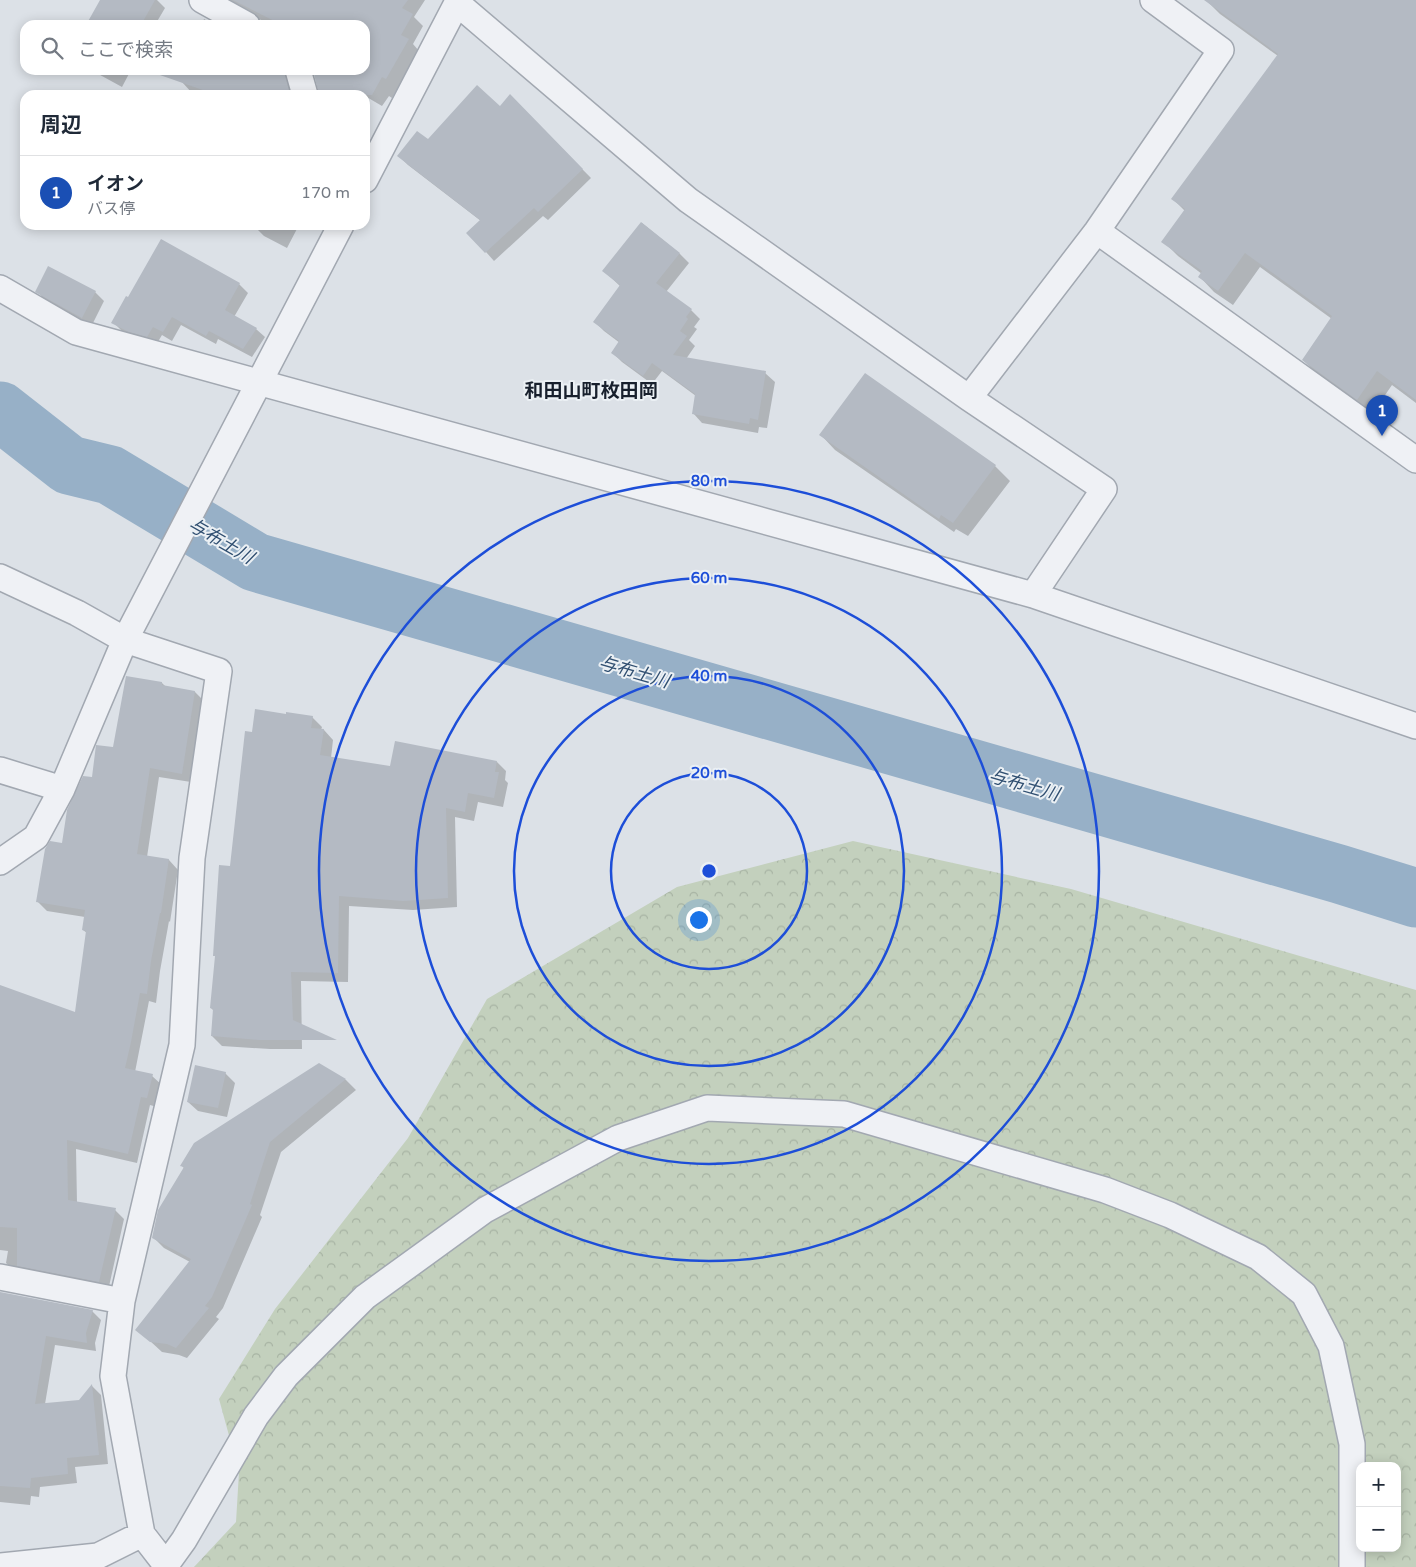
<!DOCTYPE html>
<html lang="ja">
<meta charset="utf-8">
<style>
body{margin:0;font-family:"Varela Round","Noto Sans JP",sans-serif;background:#f6f6f7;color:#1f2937}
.controls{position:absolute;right:15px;bottom:15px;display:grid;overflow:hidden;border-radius:10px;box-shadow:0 2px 12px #0003}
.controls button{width:45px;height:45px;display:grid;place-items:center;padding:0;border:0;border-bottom:1px solid #e0e1e3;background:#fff;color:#1f2937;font:25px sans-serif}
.you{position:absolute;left:698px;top:919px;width:18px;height:18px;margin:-12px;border:4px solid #fff;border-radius:50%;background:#1a73e8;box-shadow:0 0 0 8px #1a73e833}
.badge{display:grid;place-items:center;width:32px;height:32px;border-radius:50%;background:#db2777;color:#fff;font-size:16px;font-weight:700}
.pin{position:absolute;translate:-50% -41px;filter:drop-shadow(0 1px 2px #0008)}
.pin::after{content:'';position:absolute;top:26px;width:18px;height:15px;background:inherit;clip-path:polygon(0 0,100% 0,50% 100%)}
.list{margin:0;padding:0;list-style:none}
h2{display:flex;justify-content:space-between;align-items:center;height:65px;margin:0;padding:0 20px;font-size:21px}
h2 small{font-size:16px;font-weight:400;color:#747a83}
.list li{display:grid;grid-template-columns:32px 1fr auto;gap:15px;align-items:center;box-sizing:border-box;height:75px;padding:0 20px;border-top:1px solid #e0e1e3}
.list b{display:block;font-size:19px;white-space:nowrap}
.list p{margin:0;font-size:16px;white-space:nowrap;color:#747a83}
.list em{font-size:16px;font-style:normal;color:#747a83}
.icon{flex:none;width:28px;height:28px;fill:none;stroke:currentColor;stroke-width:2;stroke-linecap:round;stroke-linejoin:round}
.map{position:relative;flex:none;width:1416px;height:1567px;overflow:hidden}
.search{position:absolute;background:#fff;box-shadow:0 2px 12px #0003;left:20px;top:20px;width:350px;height:55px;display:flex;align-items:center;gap:12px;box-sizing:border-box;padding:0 18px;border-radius:15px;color:#747a83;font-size:19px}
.panel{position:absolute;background:#fff;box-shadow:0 2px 12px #0003;left:20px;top:90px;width:350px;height:140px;border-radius:15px}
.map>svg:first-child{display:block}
.forest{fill:url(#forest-crowns);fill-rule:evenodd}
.shadow{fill:#0003}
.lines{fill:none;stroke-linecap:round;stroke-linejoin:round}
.river{stroke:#97b0c7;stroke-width:59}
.building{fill:#b4bac3}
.street-casing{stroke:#a2a8b1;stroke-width:28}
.street{stroke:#eff1f5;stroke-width:25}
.ring{fill:none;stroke:#1d4ed8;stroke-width:2.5}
.labels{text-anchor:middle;stroke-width:4;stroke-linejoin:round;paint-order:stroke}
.water-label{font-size:18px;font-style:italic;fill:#304f71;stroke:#ebf0f4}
.quarter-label{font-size:19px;font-weight:bold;fill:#18202d;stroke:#ebf0f4}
.centre{fill:#1d4ed8;stroke:#ebf0f4;stroke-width:2.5}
.ring-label{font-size:15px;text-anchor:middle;font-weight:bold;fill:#1d4ed8;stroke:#ebf0f4;stroke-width:4;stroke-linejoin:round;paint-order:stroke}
</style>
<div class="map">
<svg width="1416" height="1567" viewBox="0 0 1416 1567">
<defs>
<pattern id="forest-crowns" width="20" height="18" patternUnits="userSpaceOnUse" patternTransform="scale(1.25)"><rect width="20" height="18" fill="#c3d0bd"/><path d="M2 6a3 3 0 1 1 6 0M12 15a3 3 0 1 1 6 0" fill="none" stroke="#a7b3a3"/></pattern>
</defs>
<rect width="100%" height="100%" fill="#dce1e7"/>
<path class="forest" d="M853,841L1071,889L1416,990V1567H194L236,1522L239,1472L219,1399L275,1309L408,1138L487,999L677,887ZM1360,1466H1397V1548H1360Z"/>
<path class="shadow" d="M101,0H157L165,8L155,25H88Z
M225,0H425L414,17L423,26L413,44L419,51L392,98L389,96L382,106L365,96V95H362L318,70H365V25H263L261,20Z
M1206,0H1416V403L1392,385L1372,414L1318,375L1303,360L1332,319L1260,267L1233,305L1214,292L1200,277L1202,274L1178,256L1163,241L1185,211L1173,199L1278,56L1220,14Z
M204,19L215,25H202Z
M91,70H131L122,87Z
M186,70H300L297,95H199L192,93L182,82Z
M510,96L591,178L548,220L543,216L494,261L486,252L481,221L408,165L399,156L429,140L500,108Z
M642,223L680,254L689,263L666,292L691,310L700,319L694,327L697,329L689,340L695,346L686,359L765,373L775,382L767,428L759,427L758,433L702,423L693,413L696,396L662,371L652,384L622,362L612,352L620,343L604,331L595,322L621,287L604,271Z
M253,225H299L287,248L264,236Z
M239,284L248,293L234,317L256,329L265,337L252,357L218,339L216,344L181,325L172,341L162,335L156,345L139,340L122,331L113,322Z
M37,291L95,292L104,301L91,327L46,301Z
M865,375L995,466L1010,481L968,536L956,529L954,532L835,450L821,435Z
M162,683L166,687L195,692L204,701L191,782L159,777L147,857L169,860L178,870L170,922L169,921L160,971L156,1003L149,1001L135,1072L152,1076L162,1085L157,1107L150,1105L137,1163L76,1149L77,1203L115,1210L124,1219L108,1291L15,1272L6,1263L8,1251L0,1250V986L76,1014L87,933L83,930L85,917L47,911L37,901L93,778Z
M312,717L322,727L321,730H324L333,740L331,758L391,768L497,762L506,771L505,780L508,783L503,807L478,802L474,821L455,817L457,907L413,910L349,906L348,982L301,981L302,1049H270L222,1046L212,1036L214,1011L211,1008L216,957L214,955L231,867L253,733Z
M319,1065L346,1080L356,1090L281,1152L260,1215L262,1217L223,1308L216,1317L219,1319L187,1358L179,1355L162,1352L137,1329L190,1262L164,1248L153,1237L184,1168L181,1165Z
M225,1073L235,1083L227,1117L198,1111L188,1102Z
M0,1296L92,1311L101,1320L95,1343L96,1351L55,1345L45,1404L80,1401L92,1386L101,1395L108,1464L75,1467L77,1483L40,1487L39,1497L31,1496L30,1505L0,1502Z"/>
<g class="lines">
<path class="river" d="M0,411L69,465L110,475L255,562L1339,874L1416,898"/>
</g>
<path class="building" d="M100,0H155L141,25H86Z
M233,0H408L402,8L413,14L401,35L409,39L386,79L382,77L372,95H319L313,70H368L365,68V25H282Z
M1204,0H1416V400L1377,371L1357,400L1302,360L1332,316L1245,253L1218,291L1198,277L1202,271L1161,242L1185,209L1171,199L1278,54Z
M158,70H284L290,95H217L157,74Z
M477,85L500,106L510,94L583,169L538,212L534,208L485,253L466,233L480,220L397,156L417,131L428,139Z
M641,222L680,253L656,283L692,309L686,317L688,319L680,331L687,336L673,355L766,371L758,420L750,418L749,424L692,414L695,394L652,363L643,376L611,353L619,341L593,322L620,285L602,271Z
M161,239L240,283L225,310L257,328L243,349L209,331L206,336L172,317L163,332L153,327L147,337L129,332L111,323L126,296L128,297Z
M48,266L96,291L82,318L35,292Z
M865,373L996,465L953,523L941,515L939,519L819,435Z
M126,676L162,682V685L195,691L182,774L150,768L137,854L169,859L161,913H160L151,961L147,994L140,993L131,1042L125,1068L153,1074L147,1098L141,1097L128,1154L67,1140L68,1200L116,1208L99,1282L17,1266V1228L0,1227V985L75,1012L86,931L82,930L85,910L36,902L45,849L50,841L62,843L67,810L83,776L92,777L96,745L113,747Z
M255,709L286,714V712L313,716L311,728L324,729L320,755L390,766L395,741L497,761L495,772H499L494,798L468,793L465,812L446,808L448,898L403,901L339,896L338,973L291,972L293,1020L337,1040H260L211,1036L213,1009L210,1008L215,956H213L219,865L230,866L245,731L252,732Z
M319,1063L346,1079L270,1142L250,1204L252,1205L212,1297L205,1306L209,1308L176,1348L167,1344L150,1342L135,1330L191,1259L152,1238L158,1210L184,1167L180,1166L194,1143Z
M195,1065L226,1072L218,1108L187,1102Z
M0,1292L93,1310L86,1333L87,1343L46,1336L35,1404L79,1400L92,1384L99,1455L67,1458L68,1474L31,1478L30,1488L0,1486Z"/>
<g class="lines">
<defs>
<path id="street" d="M202,0L247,25
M457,3L688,200L969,398L1104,489L1033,595
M298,70L305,95
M365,180L457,3L458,0
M1097,231L1416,460
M0,288L76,332L1033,595L1416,726
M969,398L1097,231L1221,50L1153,0
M0,577L77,613L125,640L219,671L192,858L182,1045L122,1301L113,1376L142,1534L166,1565L184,1540L256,1416L286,1376L365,1297L485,1210L618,1138L707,1108L844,1114L1105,1190L1170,1215L1258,1257L1304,1294L1331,1346L1352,1444V1567
M0,770L62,789
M0,862L36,837L62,789L125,640L341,225
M0,1277L122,1301
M0,1566L98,1556L142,1534"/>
</defs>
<use href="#street" class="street-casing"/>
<use href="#street" class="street"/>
</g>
<g class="ring">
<circle cx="709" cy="871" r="98"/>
<circle cx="709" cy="871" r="195"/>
<circle cx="709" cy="871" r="293"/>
<circle cx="709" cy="871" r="390"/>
</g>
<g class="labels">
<g class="water-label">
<text transform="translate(221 541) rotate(30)" y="6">与布土川</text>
<text transform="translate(634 672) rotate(16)" y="6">与布土川</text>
<text transform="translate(1024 785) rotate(16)" y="6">与布土川</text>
</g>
<g class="quarter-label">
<text x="591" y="397">和田山町枚田岡</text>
</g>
</g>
<circle cx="709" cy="871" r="8" class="centre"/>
<g class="ring-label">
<text x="709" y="486">80 m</text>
<text x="709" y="583">60 m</text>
<text x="709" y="681">40 m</text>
<text x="709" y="778">20 m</text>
</g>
</svg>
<div class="controls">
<button>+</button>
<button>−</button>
</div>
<div class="you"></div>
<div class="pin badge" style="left:1382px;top:436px;background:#1a4fb4">1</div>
<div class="search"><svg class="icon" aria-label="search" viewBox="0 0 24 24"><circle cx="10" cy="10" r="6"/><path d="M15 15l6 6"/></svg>ここで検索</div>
<section class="panel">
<h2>周辺<small></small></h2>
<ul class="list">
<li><span class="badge" style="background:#1a4fb4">1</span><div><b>イオン</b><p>バス停</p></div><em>170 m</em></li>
</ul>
</section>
</div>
